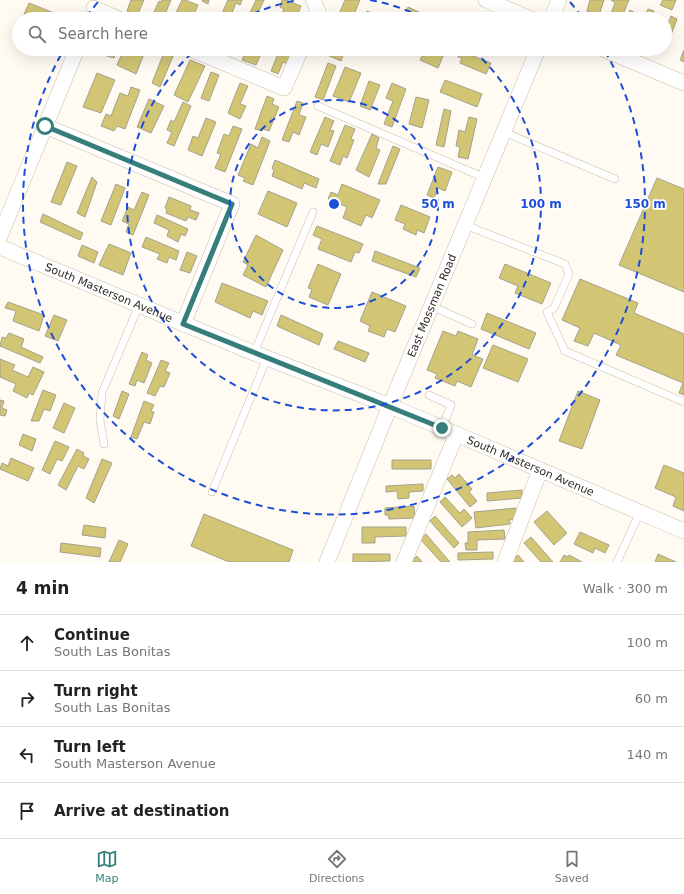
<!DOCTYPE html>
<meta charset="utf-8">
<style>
body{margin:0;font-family:"DejaVu Sans",sans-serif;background:#f2f2f2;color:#222}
.stop{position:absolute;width:12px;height:12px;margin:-9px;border:3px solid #367e7b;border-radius:50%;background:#fff}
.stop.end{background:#367e7b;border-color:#fff;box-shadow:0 1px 4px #0008}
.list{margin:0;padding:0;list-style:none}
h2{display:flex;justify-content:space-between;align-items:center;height:52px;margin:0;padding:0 16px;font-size:17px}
h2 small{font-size:13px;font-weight:400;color:#767676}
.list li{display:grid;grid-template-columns:26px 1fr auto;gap:12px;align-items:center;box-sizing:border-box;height:56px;padding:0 16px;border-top:1px solid #e0e0e0}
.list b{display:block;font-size:15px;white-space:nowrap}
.list p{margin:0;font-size:13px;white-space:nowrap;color:#767676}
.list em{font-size:13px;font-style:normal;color:#767676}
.icon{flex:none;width:22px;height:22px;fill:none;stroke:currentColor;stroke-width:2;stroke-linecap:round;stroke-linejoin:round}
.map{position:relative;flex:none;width:684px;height:562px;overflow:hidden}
.search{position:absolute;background:#fff;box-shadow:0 4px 16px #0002;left:12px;right:12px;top:12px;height:44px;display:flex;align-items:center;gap:10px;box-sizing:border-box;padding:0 14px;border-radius:22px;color:#767676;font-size:15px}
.sheet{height:276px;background:#fff}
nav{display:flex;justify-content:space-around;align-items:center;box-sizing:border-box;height:56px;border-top:1px solid #e0e0e0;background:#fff;font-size:11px;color:#767676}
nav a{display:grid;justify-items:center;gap:2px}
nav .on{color:#367e7b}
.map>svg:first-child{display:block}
.building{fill:#d2c674;stroke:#a4a28d}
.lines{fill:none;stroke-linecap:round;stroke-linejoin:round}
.service-casing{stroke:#c9bdab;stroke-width:8}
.minor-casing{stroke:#c9bdab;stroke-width:16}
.service{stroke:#fff;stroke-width:7}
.minor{stroke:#fff;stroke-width:15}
.route{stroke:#367e7b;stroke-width:5}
.ring{fill:none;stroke:#1d4ed8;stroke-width:2;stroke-dasharray:7 5}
.labels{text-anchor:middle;stroke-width:3.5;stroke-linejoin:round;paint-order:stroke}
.street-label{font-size:11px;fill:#2e2922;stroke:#fff}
.centre{fill:#1d4ed8;stroke:#fff;stroke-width:2}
.ring-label{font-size:12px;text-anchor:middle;font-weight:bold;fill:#1d4ed8;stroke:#fff;stroke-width:3.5;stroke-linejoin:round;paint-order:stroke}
</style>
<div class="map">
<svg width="684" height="562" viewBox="0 0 684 562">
<rect width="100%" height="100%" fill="#fffaf2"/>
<path class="building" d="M131,0H144L137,16L127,11Z
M162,0H171L163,19H151L159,1L161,2Z
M182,0H185L198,5L192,19H178L174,17Z
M203,0H209L208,4L202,1Z
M228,0H242L240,5L236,3L231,15L223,11Z
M256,0H264L255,19H247Z
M282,0H286L301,6L296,19H280L284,9L280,7Z
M345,0H360L352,19L339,14Z
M590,0H604L599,15L587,11Z
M611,0H629L621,19H609L615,3Z
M663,0H676L672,10L660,5Z
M29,3L54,13L51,19H22Z
M408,7L421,13L419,19H403Z
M648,9L654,11L651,19H637L639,13L645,15Z
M630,10L635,13L633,19H627Z
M367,11L385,19H363Z
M210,15L220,19H209Z
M671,16L677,19L666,48H665V32Z
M102,49H117L114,58L100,54Z
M124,49L136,51L137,49H146L136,74L117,65Z
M222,49H230L228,54L221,52Z
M247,49H263L256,65L242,60Z
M280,49H290L287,55L291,56L288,64L283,62L278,74L271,71Z
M318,49H345L341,61L318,51Z
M363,49H372L371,52Z
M428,49H446L438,68L420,60L425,50L427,51Z
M165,50L174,54L160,87L152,83Z
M684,50V62L680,60Z
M460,51L491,63L486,74L460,63L462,58L458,57Z
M190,60L205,66L188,102L174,95Z
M328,63L336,66L323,100L315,97Z
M345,67L361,73L349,102L333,96Z
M211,72L219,75L209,101L201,98Z
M97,73L115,80L101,113L83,107Z
M445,80L482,94L477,107L440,92Z
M369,81L380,85L370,110L360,106Z
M240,83L248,86L240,104L246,106L240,119L228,113Z
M392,83L406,89L392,127L384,124L393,101L386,98Z
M131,87L140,90L125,129L117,126L114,131L101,126L106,114L111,116L120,93L128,96Z
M267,96L274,99L272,104L279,107L269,131L263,129L262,131L255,129Z
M416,97L429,100L422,128L409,124Z
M149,99L164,106L151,133L137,127Z
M297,101L303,103L299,115L306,117L299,135L293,132L289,142L282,140Z
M183,102L191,106L174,146L167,143L172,132L167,130L171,120L174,122Z
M444,109L451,111L444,147L436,145Z
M325,117L334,121L330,130L334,131L328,147L321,144L317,155L310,152Z
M469,117L477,119L468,159L458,157L460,147L456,146L459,130L465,132Z
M206,118L216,122L202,156L188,150L193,136L198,138Z
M345,125L355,129L351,139L354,140L347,158L343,156L340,165L330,161Z
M233,126L242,129L225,172L215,168L221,154L217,153L224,134L229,136Z
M372,134L379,138L376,148L380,150L369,177L356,170Z
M262,137L270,141L253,185L243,181L245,178L238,175L251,144L258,148Z
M393,146L400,149L386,184H378Z
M275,160L319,179L316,188L304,183L302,189L272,176L274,171L272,168Z
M67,162L77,166L61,205L51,202Z
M438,167L452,172L445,191L438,188L434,198L427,195Z
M92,177L97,182L85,217L77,213Z
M657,178L684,189V292L619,265Z
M116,184L125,188L111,225L101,221Z
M342,184L380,200L372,218L366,215L361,226L343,218L347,207L328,199L331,192L338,195Z
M268,191L297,203L287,227L258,214Z
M142,192L149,195L133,235L126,232L129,224L122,221L128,207L134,210Z
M169,197L191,206L190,210L199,213L196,220L188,217L186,221L166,213L167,210L165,208Z
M401,205L430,217L424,233L417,230L416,235L403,229L405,224L395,220Z
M43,214L83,233L80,240L40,222Z
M157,215L188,229L185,236L181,234L178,242L167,236L169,230L154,223Z
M317,226L363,244L359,253L355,252L351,262L318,249L322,239L313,235Z
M256,235L283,250L266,287L243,275L248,265L243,262Z
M146,237L179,251L176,260L169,257L167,263L157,259L160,254L142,247Z
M109,244L131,253L123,275L99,265Z
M82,245L98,252L94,263L78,256Z
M375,251L420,268L416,277L372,261Z
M187,252L197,256L190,273L180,270Z
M318,264L341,274L328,305L309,297L312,289L308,288Z
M505,264L551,283L542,304L515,293L518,286L499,278Z
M580,279L638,303L634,313L684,334V395L679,393L683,383L616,355L621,345L594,333L588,346L574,341L580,328L562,320Z
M222,283L268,301L262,315L253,311L250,318L215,302Z
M372,292L406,306L395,332L387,329L384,337L368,331L370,326L360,321Z
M8,302L44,315L39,331L13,321L16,311L5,308Z
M487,313L536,333L529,349L481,329Z
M54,315L67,320L58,341L45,336Z
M281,315L323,334L319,345L277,326Z
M443,331L456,336L458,331L478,339L472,355L483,359L471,387L457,381L455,386L435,378L437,374L427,370Z
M9,333L24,339L21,347L43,357L40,363L0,346L2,337L6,338Z
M338,341L369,353L365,362L334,349Z
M493,345L528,359L518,382L483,368Z
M142,352L148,355L146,360L152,363L144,383L137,380L135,386L129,384Z
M0,359L15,365L12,370L28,377L33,367L44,372L33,395L29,393L27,398L13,391L16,384L0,377Z
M161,360L169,363L165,371L170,373L164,387L160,386L155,396L147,393Z
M43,390L56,395L50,411L44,409L39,421H31Z
M122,391L129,394L119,419L113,416Z
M578,391L600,400L582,449L559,441Z
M0,400L4,401L2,408L7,410L5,416L0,415Z
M144,401L154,405L151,411L154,412L150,424L144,422L137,439L131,437Z
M64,403L75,408L64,433L53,428Z
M23,434L36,439L32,451L19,445Z
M55,441L69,447L62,461L57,459L50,474L42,470Z
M77,449L84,453L83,456L89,459L84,469L78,466L66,490L58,485Z
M11,458L34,468L28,481L0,469L2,463L8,466Z
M102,459L112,463L94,503L86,498Z
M392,460H431V469H392Z
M664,465L684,473V511L673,506L676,497L655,488Z
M459,474L472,489L469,492L477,501L470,507L447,479L452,475L455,478Z
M423,484V491L409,492V498L398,499L397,491L386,492V486Z
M522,490V498L487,501V493Z
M445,497L460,513L464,509L472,518L462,527L440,502Z
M414,506L415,518L389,519L388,515H385V508Z
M516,508L517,519L509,520L510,524L476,528L474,512Z
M547,511L567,533L554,545L534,522Z
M204,514L293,550L289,562H229L191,546Z
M435,516L459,543L454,548L430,521Z
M84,525L106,528L105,538L82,535Z
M362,527H406V536L375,537V543H362Z
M504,530L505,539L477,540V550H466L465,543H468V532Z
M580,532L609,545L605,553L595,548L593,553L574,544Z
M426,534L450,562H441L420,539Z
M531,537L553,562H541L524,543Z
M119,540L128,544L120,562H109Z
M61,543L101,548L100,557L60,552Z
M493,552V559L458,560V553Z
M353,554H390V561L353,562Z
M658,554L676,562H655Z
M518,555L524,562H513L512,561Z
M564,555L568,557L569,555L582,562H560Z
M417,556L422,562H413L412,561Z"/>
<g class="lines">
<defs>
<path id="service" d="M318,106L485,178
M504,132L615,179
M465,225L565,264L569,274L554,308L547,312L565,351L684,402
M431,306L472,324
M254,353L313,212
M429,395L451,405L442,428
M104,444L100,420L102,393L139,305
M212,492L267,358
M617,562L640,512"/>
<g id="minor">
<path d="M313,0L318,11L314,19"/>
<path d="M486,0L531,19"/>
<path d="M94,8L119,19"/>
<path d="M551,19L559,0"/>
<path d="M191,49L284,88L301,49"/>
<path d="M603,49L684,83"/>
<path d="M45,126L232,204L183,324"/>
<path d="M0,236L77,49"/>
<path id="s1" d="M0,247L254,353L390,406L684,531"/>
<path id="s2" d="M327,562L390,406L538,49"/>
<path d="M404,562L456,435"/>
<path d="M505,562L540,470"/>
</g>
</defs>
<use href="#service" class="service-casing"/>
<use href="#minor" class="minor-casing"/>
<use href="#service" class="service"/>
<use href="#minor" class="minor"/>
</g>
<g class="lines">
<path class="route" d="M45,126L232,204L183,324L442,428"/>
</g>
<g class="ring">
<circle cx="334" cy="204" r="104"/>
<path d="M242 19A207 207 0 0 1 298 0M370 0A207 207 0 0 1 426 19M473 50A207 207 0 1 1 195 50"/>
<path d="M86 17A311 311 0 0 1 98 2M570 2A311 311 0 0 1 582 17M605 51A311 311 0 1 1 63 51"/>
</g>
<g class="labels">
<g class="street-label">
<text dy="4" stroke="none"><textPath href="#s1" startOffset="118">South Masterson Avenue</textPath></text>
<text dy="4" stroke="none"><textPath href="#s2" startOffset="277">East Mossman Road</textPath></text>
<text dy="4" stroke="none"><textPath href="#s1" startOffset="574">South Masterson Avenue</textPath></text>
</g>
</g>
<circle cx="334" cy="204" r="6" class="centre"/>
<g class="ring-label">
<text x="438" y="208">50 m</text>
<text x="541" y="208">100 m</text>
<text x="645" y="208">150 m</text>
</g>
</svg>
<div class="stop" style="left:45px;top:126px"></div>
<div class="stop end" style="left:442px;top:428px"></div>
<div class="search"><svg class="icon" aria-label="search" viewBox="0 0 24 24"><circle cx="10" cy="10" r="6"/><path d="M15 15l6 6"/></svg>Search here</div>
</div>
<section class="sheet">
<h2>4 min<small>Walk · 300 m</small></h2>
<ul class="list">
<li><svg class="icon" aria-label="ahead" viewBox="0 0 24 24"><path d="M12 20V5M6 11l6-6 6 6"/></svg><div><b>Continue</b><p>South Las Bonitas</p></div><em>100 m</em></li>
<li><svg class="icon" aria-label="right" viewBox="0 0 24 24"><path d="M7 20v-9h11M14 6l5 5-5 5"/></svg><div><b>Turn right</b><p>South Las Bonitas</p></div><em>60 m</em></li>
<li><svg class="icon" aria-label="left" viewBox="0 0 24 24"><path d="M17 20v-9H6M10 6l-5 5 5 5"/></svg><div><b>Turn left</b><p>South Masterson Avenue</p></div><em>140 m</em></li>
<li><svg class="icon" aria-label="arrive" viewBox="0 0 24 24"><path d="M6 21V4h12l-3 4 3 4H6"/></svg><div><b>Arrive at destination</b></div></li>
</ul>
</section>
<nav>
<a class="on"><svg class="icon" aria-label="map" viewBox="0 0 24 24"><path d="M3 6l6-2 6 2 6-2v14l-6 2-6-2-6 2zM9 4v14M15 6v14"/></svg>Map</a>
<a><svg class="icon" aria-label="directions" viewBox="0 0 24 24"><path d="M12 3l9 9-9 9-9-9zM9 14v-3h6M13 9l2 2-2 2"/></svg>Directions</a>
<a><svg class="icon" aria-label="saved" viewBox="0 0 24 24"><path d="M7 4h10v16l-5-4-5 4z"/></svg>Saved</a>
</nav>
